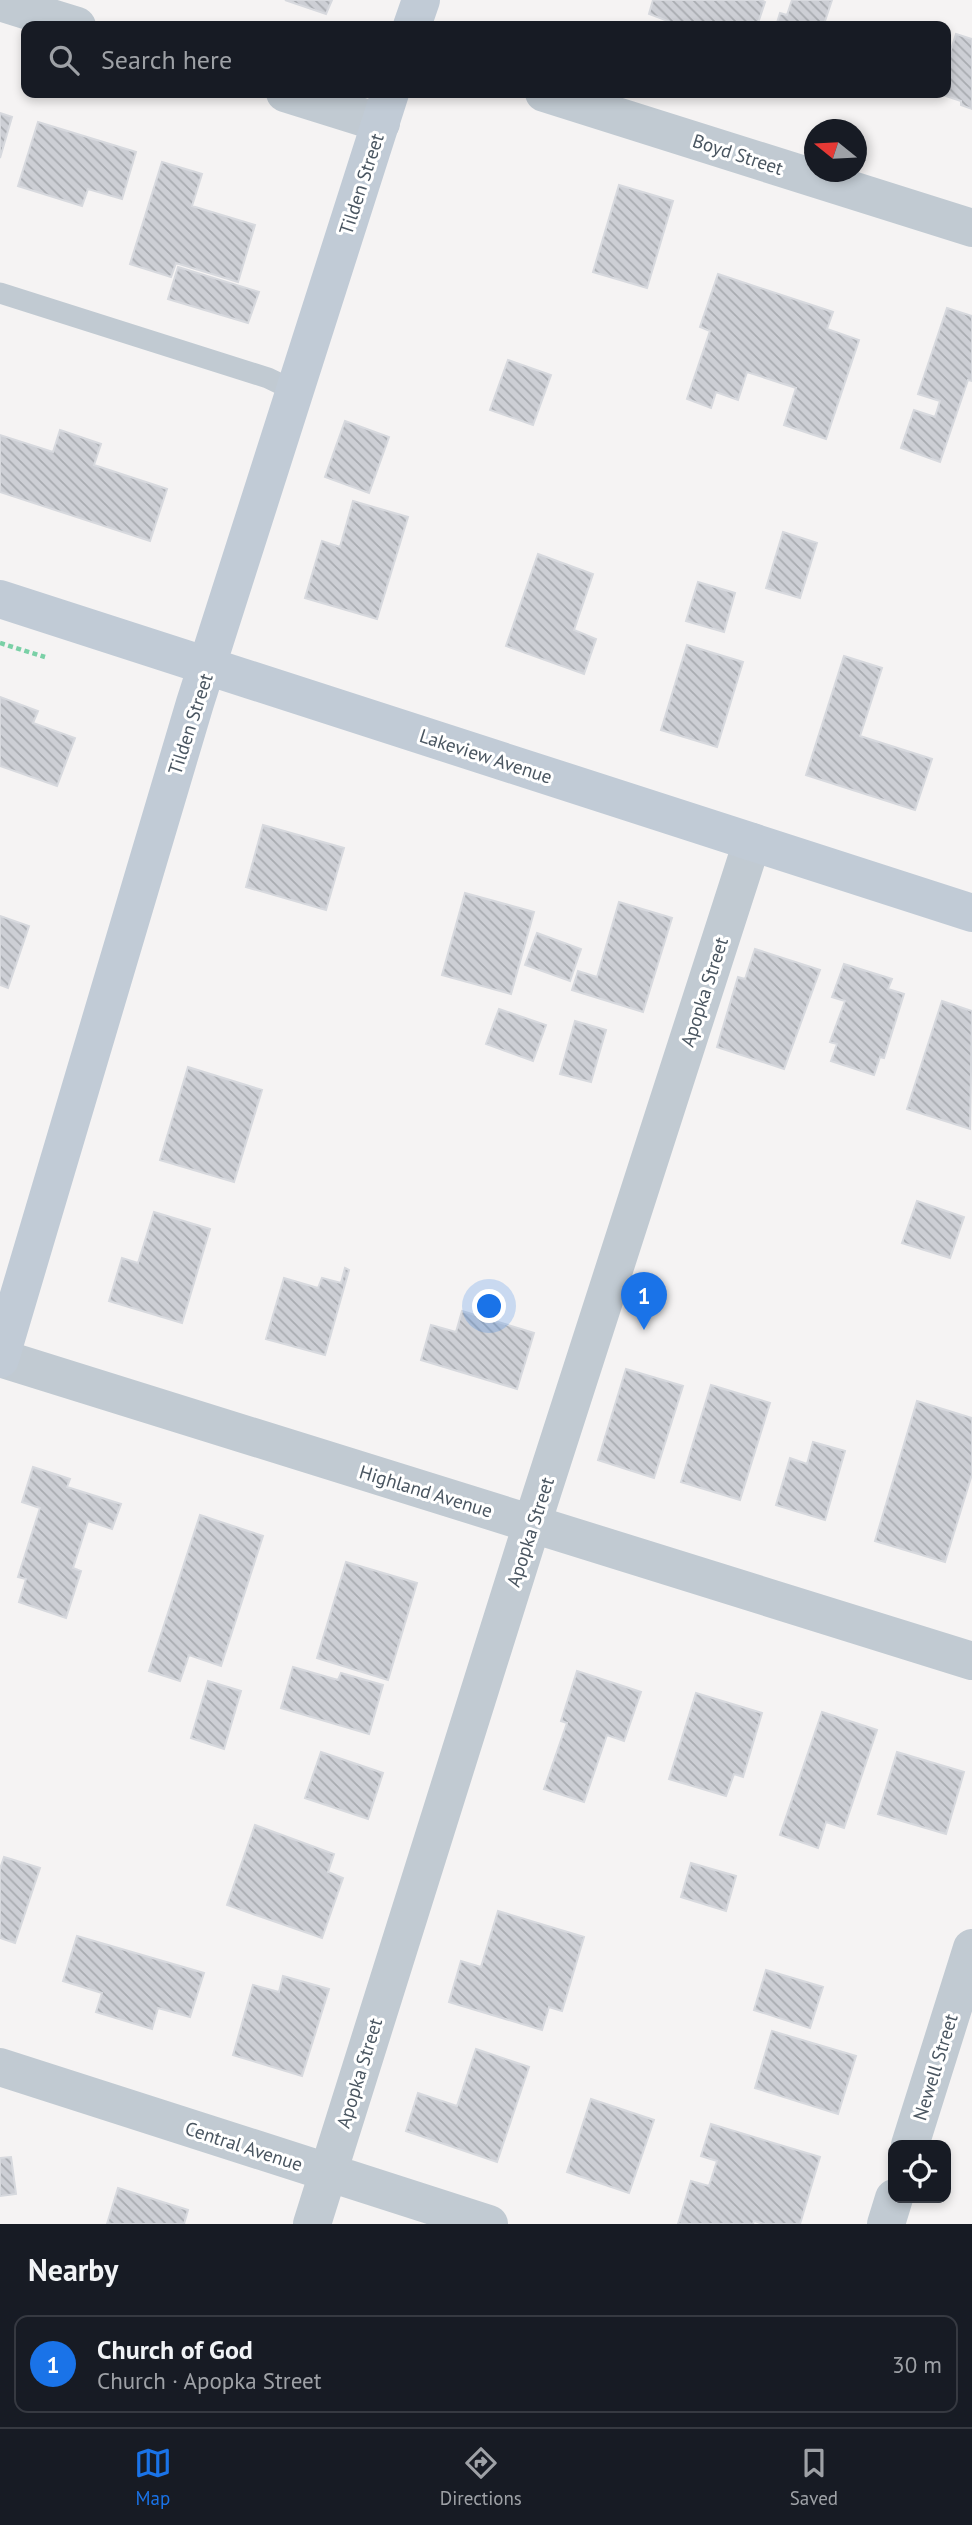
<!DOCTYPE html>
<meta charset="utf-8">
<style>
body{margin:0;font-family:"PT Sans",sans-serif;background:#20242c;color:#f1f3f6}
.controls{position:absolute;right:21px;bottom:21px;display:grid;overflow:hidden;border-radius:14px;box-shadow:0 4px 10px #0003}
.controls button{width:63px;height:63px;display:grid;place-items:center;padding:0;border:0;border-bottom:2px solid #363941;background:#171b24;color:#f1f3f6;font:35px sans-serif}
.compass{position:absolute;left:804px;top:119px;width:63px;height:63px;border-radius:50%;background:#171b24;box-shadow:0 4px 10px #0003;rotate:288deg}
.you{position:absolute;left:490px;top:1307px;width:24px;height:24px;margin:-18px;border:5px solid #fff;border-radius:50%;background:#1a73e8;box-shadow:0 0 0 10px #1a73e833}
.badge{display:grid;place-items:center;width:46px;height:46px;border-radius:50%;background:#1a73e8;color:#fff;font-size:23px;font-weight:700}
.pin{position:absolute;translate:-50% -58px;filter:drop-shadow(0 2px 4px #0008)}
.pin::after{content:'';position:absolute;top:37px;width:24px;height:21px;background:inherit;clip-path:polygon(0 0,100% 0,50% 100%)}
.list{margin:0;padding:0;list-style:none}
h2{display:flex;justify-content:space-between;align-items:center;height:91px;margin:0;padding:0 28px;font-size:30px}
h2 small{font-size:23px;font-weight:400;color:#9ea1a6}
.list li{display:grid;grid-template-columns:46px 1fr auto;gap:21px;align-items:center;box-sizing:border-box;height:98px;margin:0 14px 14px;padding:0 14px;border:2px solid #363941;border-radius:14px}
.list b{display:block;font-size:26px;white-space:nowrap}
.list p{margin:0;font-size:23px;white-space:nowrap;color:#9ea1a6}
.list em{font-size:23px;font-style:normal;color:#9ea1a6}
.icon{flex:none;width:38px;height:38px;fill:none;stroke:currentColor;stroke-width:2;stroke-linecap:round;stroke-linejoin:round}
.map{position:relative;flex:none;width:972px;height:2224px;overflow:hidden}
.search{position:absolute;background:#171b24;box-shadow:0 4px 10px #0003;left:21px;right:21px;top:21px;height:77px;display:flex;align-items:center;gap:18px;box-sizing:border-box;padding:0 24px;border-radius:14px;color:#9ea1a6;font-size:26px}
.sheet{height:203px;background:#171b24}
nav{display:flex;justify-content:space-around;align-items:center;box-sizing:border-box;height:98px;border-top:2px solid #363941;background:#171b24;font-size:19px;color:#9ea1a6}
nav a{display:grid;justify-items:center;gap:4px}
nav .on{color:#1a73e8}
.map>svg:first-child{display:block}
.building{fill:url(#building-back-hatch);stroke:#d7d9de;stroke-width:2}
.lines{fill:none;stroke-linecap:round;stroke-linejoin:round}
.path{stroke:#7ad0a6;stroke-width:4.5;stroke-dasharray:5 3.5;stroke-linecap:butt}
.lane{stroke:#c1cad2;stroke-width:21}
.street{stroke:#c1cad2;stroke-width:38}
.secondary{stroke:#c1cbd6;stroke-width:38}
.labels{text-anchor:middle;stroke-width:6;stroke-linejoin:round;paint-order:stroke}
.street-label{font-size:19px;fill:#4a5661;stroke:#fff}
</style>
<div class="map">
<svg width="972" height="2224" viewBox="0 0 972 2224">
<defs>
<pattern id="building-back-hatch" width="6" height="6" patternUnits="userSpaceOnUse" patternTransform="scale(1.75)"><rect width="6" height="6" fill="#cdcfd5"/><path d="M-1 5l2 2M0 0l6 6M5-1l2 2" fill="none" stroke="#a8abb0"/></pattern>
</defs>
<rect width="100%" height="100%" fill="#f5f3f3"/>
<path class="building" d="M285,0H332L326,14Z
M653,0H761L765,2L757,26H670L666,25L668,21L649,14Z
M792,0H832L824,24L831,26H776L780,13L787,15Z
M956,34L972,39V109L961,105V101L937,93H946V65Z
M0,113L12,117L0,158Z
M38,122L136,152L122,199L88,189L82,206L18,186Z
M162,162L202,174L192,206L255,225L238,282L176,263L171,277L130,264Z
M619,185L673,201L647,288L593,272Z
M178,267L259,292L248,323L168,299Z
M718,274L833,312L827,329L859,340L826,439L784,425L796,388L747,372L738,400L716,392L711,408L687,399L710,331L700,327Z
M947,308L972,316V381L968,380L940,462L901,448L914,410L935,417L940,401L918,394Z
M508,360L551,375L533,425L490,410Z
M345,421L389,437L369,493L325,477Z
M60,430L101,444L94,465L167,489L150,541L0,492V435L53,452Z
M353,501L408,517L377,619L305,598L322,541L340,547Z
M783,532L817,543L800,598L766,588Z
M538,554L593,574L574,630L596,639L584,674L506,646Z
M698,582L735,593L724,632L686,621Z
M687,645L743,662L717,747L661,730Z
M844,656L882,668L860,736L932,759L915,810L806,775Z
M0,697L38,711L33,723L75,738L57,786L0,766Z
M263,825L344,848L326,910L246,887Z
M465,893L534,912L511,994L442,975Z
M619,902L672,918L643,1012L572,990L578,971L597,977Z
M0,916L29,926L8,988L0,985Z
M537,933L581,949L570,981L525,965Z
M755,949L820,970L784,1069L717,1047L738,977L745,979Z
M844,964L892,979L888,989L904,994L884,1058L880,1057L874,1075L831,1061L837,1044L830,1042L845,1001L832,997Z
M942,1001L972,1011L970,1129L907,1109Z
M499,1009L546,1025L533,1061L486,1044Z
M575,1021L606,1030L591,1082L560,1074Z
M188,1067L262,1090L234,1182L160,1160Z
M917,1201L964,1217L950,1258L902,1243Z
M154,1212L210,1229L182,1323L109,1301L122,1258L138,1263Z
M345,1268L349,1270L325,1355L266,1339L284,1278L318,1288L322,1278L341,1283Z
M462,1311L534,1333L517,1389L421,1360L431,1325L456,1332Z
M626,1369L683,1386L654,1478L598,1460Z
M711,1385L770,1403L740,1500L681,1482Z
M917,1401L972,1418V1474L945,1562L875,1541Z
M813,1442L845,1451L825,1520L776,1505L790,1458L807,1464Z
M33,1467L70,1479L67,1487L121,1504L112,1529L88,1521L73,1568L81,1571L66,1618L19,1602L26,1579L18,1577L40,1508L22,1502Z
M200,1515L263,1536L221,1666L189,1655L180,1681L149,1671Z
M346,1562L417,1583L388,1680L317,1658Z
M293,1667L338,1680L341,1673L383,1685L369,1734L281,1708Z
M577,1671L641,1692L624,1741L607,1735L584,1802L544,1789L567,1723L561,1721Z
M208,1681L241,1691L224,1749L191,1738Z
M696,1693L762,1713L743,1777L734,1774L726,1796L669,1779Z
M822,1712L877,1730L844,1828L826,1822L818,1848L780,1835Z
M321,1752L383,1773L368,1819L305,1798Z
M897,1752L964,1772L946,1834L878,1814Z
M255,1825L334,1854L328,1872L343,1878L322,1938L227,1905Z
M4,1857L40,1868L15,1943L0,1938V1869Z
M691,1863L736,1876L726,1911L681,1897Z
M498,1911L584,1937L562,2011L549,2007L542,2030L449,2002L461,1961L481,1967Z
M77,1936L204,1973L190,2017L158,2008L152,2029L96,2012L102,1993L63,1981Z
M766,1970L823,1987L810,2028L754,2010Z
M283,1976L329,1989L302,2076L233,2055L253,1985L279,1992Z
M772,2031L856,2056L838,2114L755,2088Z
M476,2049L529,2067L497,2162L406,2131L418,2093L457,2106Z
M591,2099L654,2120L629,2193L567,2172Z
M711,2124L820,2157L800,2224H764L754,2221L753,2224H678L691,2181L709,2186L717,2161L701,2156Z
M11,2157L16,2194L0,2196V2158Z
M118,2188L188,2210L184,2224H107Z"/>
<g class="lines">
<path class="path" d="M0,643L45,657"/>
<path class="lane" d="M0,293L268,378L295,391"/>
<path class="street" d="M0,2L77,26
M285,93L381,123
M544,93L972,228
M0,1358L972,1661
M0,2067L489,2224
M910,2145L972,1948
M312,2224L532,1524L752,842
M886,2224L894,2198"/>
<path class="secondary" d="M412,26L421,0
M0,599L972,913
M0,1359L195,703L390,93"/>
</g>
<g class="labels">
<g class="street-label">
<text transform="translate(738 154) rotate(18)" y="7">Boyd Street</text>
<text transform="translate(361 184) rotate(-72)" y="7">Tilden Street</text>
<text transform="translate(190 724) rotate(-72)" y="7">Tilden Street</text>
<text transform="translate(486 756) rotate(18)" y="7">Lakeview Avenue</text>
<text transform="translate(704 992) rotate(-72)" y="7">Apopka Street</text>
<text transform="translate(426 1491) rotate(17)" y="7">Highland Avenue</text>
<text transform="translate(530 1532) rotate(-72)" y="7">Apopka Street</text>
<text transform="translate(935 2067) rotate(-73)" y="7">Newell Street</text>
<text transform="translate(359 2073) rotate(-73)" y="7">Apopka Street</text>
<text transform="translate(244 2146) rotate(18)" y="7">Central Avenue</text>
</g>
</g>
</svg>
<div class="controls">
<button><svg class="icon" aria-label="locate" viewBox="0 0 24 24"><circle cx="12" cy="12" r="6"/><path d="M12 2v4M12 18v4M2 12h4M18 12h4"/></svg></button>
</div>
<svg class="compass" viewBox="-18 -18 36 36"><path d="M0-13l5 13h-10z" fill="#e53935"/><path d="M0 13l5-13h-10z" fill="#9ea1a6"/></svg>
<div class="you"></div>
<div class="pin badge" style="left:644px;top:1330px">1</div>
<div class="search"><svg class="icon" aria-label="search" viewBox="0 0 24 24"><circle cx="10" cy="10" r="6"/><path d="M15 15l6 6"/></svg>Search here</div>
</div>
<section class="sheet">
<h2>Nearby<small></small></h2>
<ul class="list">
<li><span class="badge">1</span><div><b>Church of God</b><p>Church · Apopka Street</p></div><em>30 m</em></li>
</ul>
</section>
<nav>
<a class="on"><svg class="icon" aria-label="map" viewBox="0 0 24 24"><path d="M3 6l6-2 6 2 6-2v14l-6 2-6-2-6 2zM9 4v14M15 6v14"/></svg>Map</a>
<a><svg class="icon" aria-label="directions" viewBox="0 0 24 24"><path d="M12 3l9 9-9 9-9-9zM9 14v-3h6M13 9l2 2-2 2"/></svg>Directions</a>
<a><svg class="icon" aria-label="saved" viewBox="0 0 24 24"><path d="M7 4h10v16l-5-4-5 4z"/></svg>Saved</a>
</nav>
